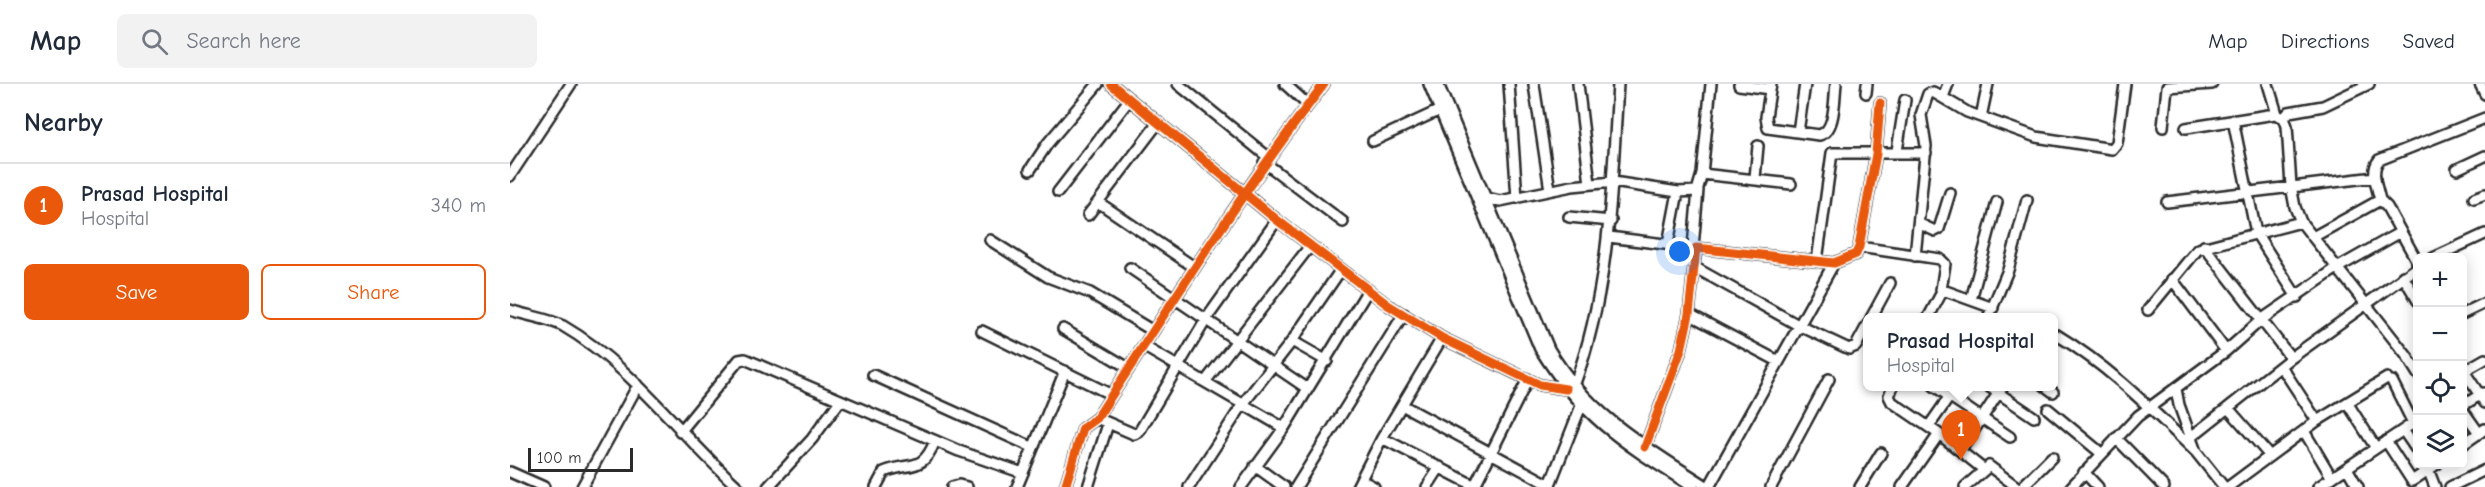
<!DOCTYPE html>
<meta charset="utf-8">
<style>
body{margin:0;font-family:"Comic Neue",sans-serif;background:#f2f2f3;color:#1f2937}
.controls{position:absolute;right:18px;bottom:18px;display:grid;overflow:hidden;border-radius:9px;box-shadow:0 3px 15px #0003}
.controls button{width:54px;height:54px;display:grid;place-items:center;padding:0;border:0;border-bottom:2px solid #e0e1e3;background:#fff;color:#1f2937;font:30px sans-serif}
.scale{position:absolute;left:18px;bottom:15px;width:105px;box-sizing:border-box;padding-left:6px;border:3px solid #2b2b2b;border-top:0;font-size:16px;line-height:21px;white-space:nowrap;color:#2b2b2b;-webkit-text-stroke:4px #fff;paint-order:stroke}
.you{position:absolute;left:1170px;top:168px;width:21px;height:21px;margin:-15px;border:4px solid #fff;border-radius:50%;background:#1a73e8;box-shadow:0 0 0 9px #1a73e833}
.badge{display:grid;place-items:center;width:39px;height:39px;border-radius:50%;background:#ea580c;color:#fff;font-size:20px;font-weight:700}
.pin{position:absolute;translate:-50% -50px;filter:drop-shadow(0 2px 3px #0008)}
.pin::after{content:'';position:absolute;top:32px;width:21px;height:18px;background:inherit;clip-path:polygon(0 0,100% 0,50% 100%)}
.popup{position:absolute;left:1353px;top:229px;width:195px;height:78px;box-sizing:border-box;display:grid;place-content:center;border-radius:9px;background:#fff;filter:drop-shadow(0 2px 4px #0005);font-size:20px;white-space:nowrap;color:#747a83}
.popup b{font-size:22px;color:#1f2937}
.popup::after{content:'';position:absolute;left:50%;top:100%;margin-left:-12px;border:12px solid transparent;border-top-color:#fff}
.list{margin:0;padding:0;list-style:none}
h2{display:flex;justify-content:space-between;align-items:center;height:78px;margin:0;padding:0 24px;font-size:26px}
h2 small{font-size:20px;font-weight:400;color:#747a83}
.list li{display:grid;grid-template-columns:39px 1fr auto;gap:18px;align-items:center;box-sizing:border-box;height:84px;padding:0 24px;border-top:2px solid #e0e1e3}
.list b{display:block;font-size:22px;white-space:nowrap}
.list p{margin:0;font-size:20px;white-space:nowrap;color:#747a83}
.list em{font-size:20px;font-style:normal;color:#747a83}
.actions{display:flex;gap:12px;padding:18px 24px}
.actions a{flex:1;padding:14px 0;border:2px solid #ea580c;border-radius:9px;text-align:center;font-size:21px;color:#ea580c}
.actions .main{background:#ea580c;color:#fff}
.icon{flex:none;width:33px;height:33px;fill:none;stroke:currentColor;stroke-width:2;stroke-linecap:round;stroke-linejoin:round}
.map{position:relative;flex:none;width:1975px;height:403px;overflow:hidden}
header{display:flex;align-items:center;gap:36px;box-sizing:border-box;height:84px;padding:0 30px;background:#fff;border-bottom:2px solid #e0e1e3}
header strong{font-size:28px}
nav{display:flex;gap:33px;margin-inline-start:auto;font-size:21px}
.search{width:420px;height:54px;background:#f2f2f3;display:flex;align-items:center;gap:15px;box-sizing:border-box;padding:0 21px;border-radius:9px;color:#747a83;font-size:22px}
main{display:flex}
aside{flex:1;background:#fff}
.map>svg:first-child{display:block}
.lines{fill:none;stroke-linecap:round;stroke-linejoin:round}
.minor-casing{stroke:#2b2b2b;stroke-width:14}
.minor{stroke:#fff;stroke-width:9}
.cycleway-casing{stroke:#fff;stroke-width:13}
.cycleway{stroke:#e8590c;stroke-width:9}
</style>
<header>
<strong>Map</strong>
<div class="search"><svg class="icon" aria-label="search" viewBox="0 0 24 24"><circle cx="10" cy="10" r="6"/><path d="M15 15l6 6"/></svg>Search here</div>
<nav><a>Map</a><a>Directions</a><a>Saved</a></nav>
</header>
<main>
<aside>
<h2>Nearby<small></small></h2>
<ul class="list">
<li><span class="badge">1</span><div><b>Prasad Hospital</b><p>Hospital</p></div><em>340 m</em></li>
</ul>
<div class="actions"><a class="main">Save</a><a>Share</a></div>
</aside>
<div class="map">
<svg width="1975" height="403" viewBox="0 0 1975 403">
<rect width="100%" height="100%" fill="#fff"/>
<filter id="ink" filterUnits="userSpaceOnUse"><feTurbulence type="fractalNoise" baseFrequency=".0167" numOctaves="2"/><feDisplacementMap in="SourceGraphic" scale="12" xChannelSelector="R" yChannelSelector="G"/><feConvolveMatrix kernelMatrix="1 2 1 2 8 2 1 2 1" color-interpolation-filters="sRGB"/></filter>
<g filter="url(#ink)">
<g class="lines">
<defs>
<path id="minor" d="M601,0L767,136L878,221L932,254L1030,301L1056,305
M668,0L758,73
M775,0L798,21
M919,0L1030,265C1074,336 1115,360 1183,403
M928,0L1039,265C1077,330 1137,364 1198,403
M999,0L1007,114
M1068,0L1080,100
M1261,0L1256,33L1258,44L1309,51C1326,48 1324,14 1326,0
M1758,0L1767,30
M1970,0L1975,10
M1024,1L1040,106
M1229,1L1260,5
M1356,9L1357,0
M1433,13L1438,0
M1471,33L1478,0
M1774,34L1779,28L1813,22L1859,0
M1723,36L1746,149L1787,213
M1653,43L1657,3L1702,0
M1676,44L1765,30L1774,34L1777,42L1781,102L1785,123L1791,138L1896,271L1908,290
M1288,48L1295,0
M863,57L930,26
M1387,67L1395,16
M754,78L833,138
M1947,85L1975,72
M520,86L538,59L588,0
M1192,90L1281,100
M0,92L61,0
M1245,94L1248,62
M548,108L619,16
M977,114L990,117L1062,102L1103,98L1168,108L1187,107L1192,90L1201,0
M1964,114L1975,110
M1870,116L1877,123L1908,179
M588,118L684,183
M1657,118L1865,93
M578,131L648,39
M1059,133L1101,137
M1410,140L1425,147L1429,145L1440,109
M1099,153L1186,164
M1803,153L1870,116C1867,103 1860,87 1869,76L1975,34
M480,156L538,193L580,209L643,247
M1158,160L1168,108
M1694,162L1781,274L1908,183
M1183,163L1188,106
M1349,163L1430,175L1435,180L1431,206
M1405,172L1416,62L1411,31L1418,10L1423,8L1457,28L1526,53L1602,65L1607,59L1615,0
M1923,174L1975,150
M1307,177L1322,69H1416
M1184,183L1288,241L1339,265L1346,262L1358,240
M620,184L798,305
M1893,192L1908,217
M1662,195L1716,267
M1461,216L1487,118
M0,226C17,232 37,234 53,242C122,282 169,350 228,403
M1638,226L1688,165L1791,138
M1179,230L1268,277
M1952,230L1975,219
M1361,234L1380,199
M1418,234L1433,206L1483,224
M1478,234L1498,186L1517,116
M553,245L617,283
M472,247L602,311
M1547,251C1600,283 1642,326 1686,368
M782,257L830,187
M633,262L774,344L858,206
M1771,282L1807,337
M1952,284L1975,319
M1954,287L1975,275
M363,291L522,363
M1882,297L1903,339
M695,298L800,162
M1064,302C1100,205 1102,102 1108,0
M1383,302L1379,312L1382,318L1429,350L1473,385
M1424,302L1500,353
M1478,302L1524,333
M1535,302L1543,308
M1666,305L1669,321L1686,368L1714,403
M1838,320L1866,364
M892,321L1040,401
M1952,322L1973,309
M1718,324L1760,372
M1538,325L1591,369
M1952,325L1969,349
M587,334L624,350L629,348L697,234L767,136
M1419,342L1447,302
M1893,346L1908,368
M1794,347L1822,394
M170,348L229,276L235,275L449,367L513,389
M1681,353L1781,274
M872,354L967,403
M1606,354L1654,403
M1876,357L1902,397L1927,380
M1952,361L1975,345
M1135,363L1171,266L1179,230L1186,164L1324,179L1346,170L1349,163L1366,70L1370,19
M1451,366L1493,302
M1916,380L1925,403
M745,382L774,403
M1837,384L1848,403
M0,388L34,403
M1574,388L1588,403
M851,396L864,403
M72,403L128,301
M258,403L302,355L330,317
M366,403L374,388C400,377 412,390 425,357
M442,403L449,401L457,403
M507,403L555,287
M555,403L573,344L587,334C660,221 732,108 814,0
M578,403L598,340
M679,403L733,320L782,257L817,277
M731,403L774,344
M786,403L894,230
M847,403L872,354L932,254
M917,403L930,383
M964,403L1018,295
M1039,403L1071,322
M1199,403L1324,179
M1261,403L1319,295
M1350,403L1371,369
M1392,403L1429,350
M1455,403L1479,382L1507,403
M1512,403L1542,373
M1561,403L1628,332L1716,267L1751,236L1827,184L1889,149
M1718,403L1807,337L1877,294
M1808,403L1908,336
M1940,403L1975,386"/>
</defs>
<use href="#minor" class="minor-casing"/>
<use href="#minor" class="minor"/>
<defs>
<path id="cycleway" d="M601,0L767,136L878,221L932,254L1030,301L1056,305
M1135,363L1171,266L1179,230L1186,164L1324,179L1346,170L1349,163L1366,70L1370,19
M555,403L573,344L587,334C660,221 732,108 814,0"/>
</defs>
<use href="#cycleway" class="cycleway-casing"/>
<use href="#cycleway" class="cycleway"/>
</g>
</g>
</svg>
<div class="controls">
<button>+</button>
<button>−</button>
<button><svg class="icon" aria-label="locate" viewBox="0 0 24 24"><circle cx="12" cy="12" r="6"/><path d="M12 2v4M12 18v4M2 12h4M18 12h4"/></svg></button>
<button><svg class="icon" aria-label="layers" viewBox="0 0 24 24"><path d="M12 4l9 5-9 5-9-5zM3 14l9 5 9-5"/></svg></button>
</div>
<div class="scale">100 m</div>
<div class="you"></div>
<div class="pin badge" style="left:1451px;top:376px">1</div>
<div class="popup"><b>Prasad Hospital</b>Hospital</div>
</div>
</main>
